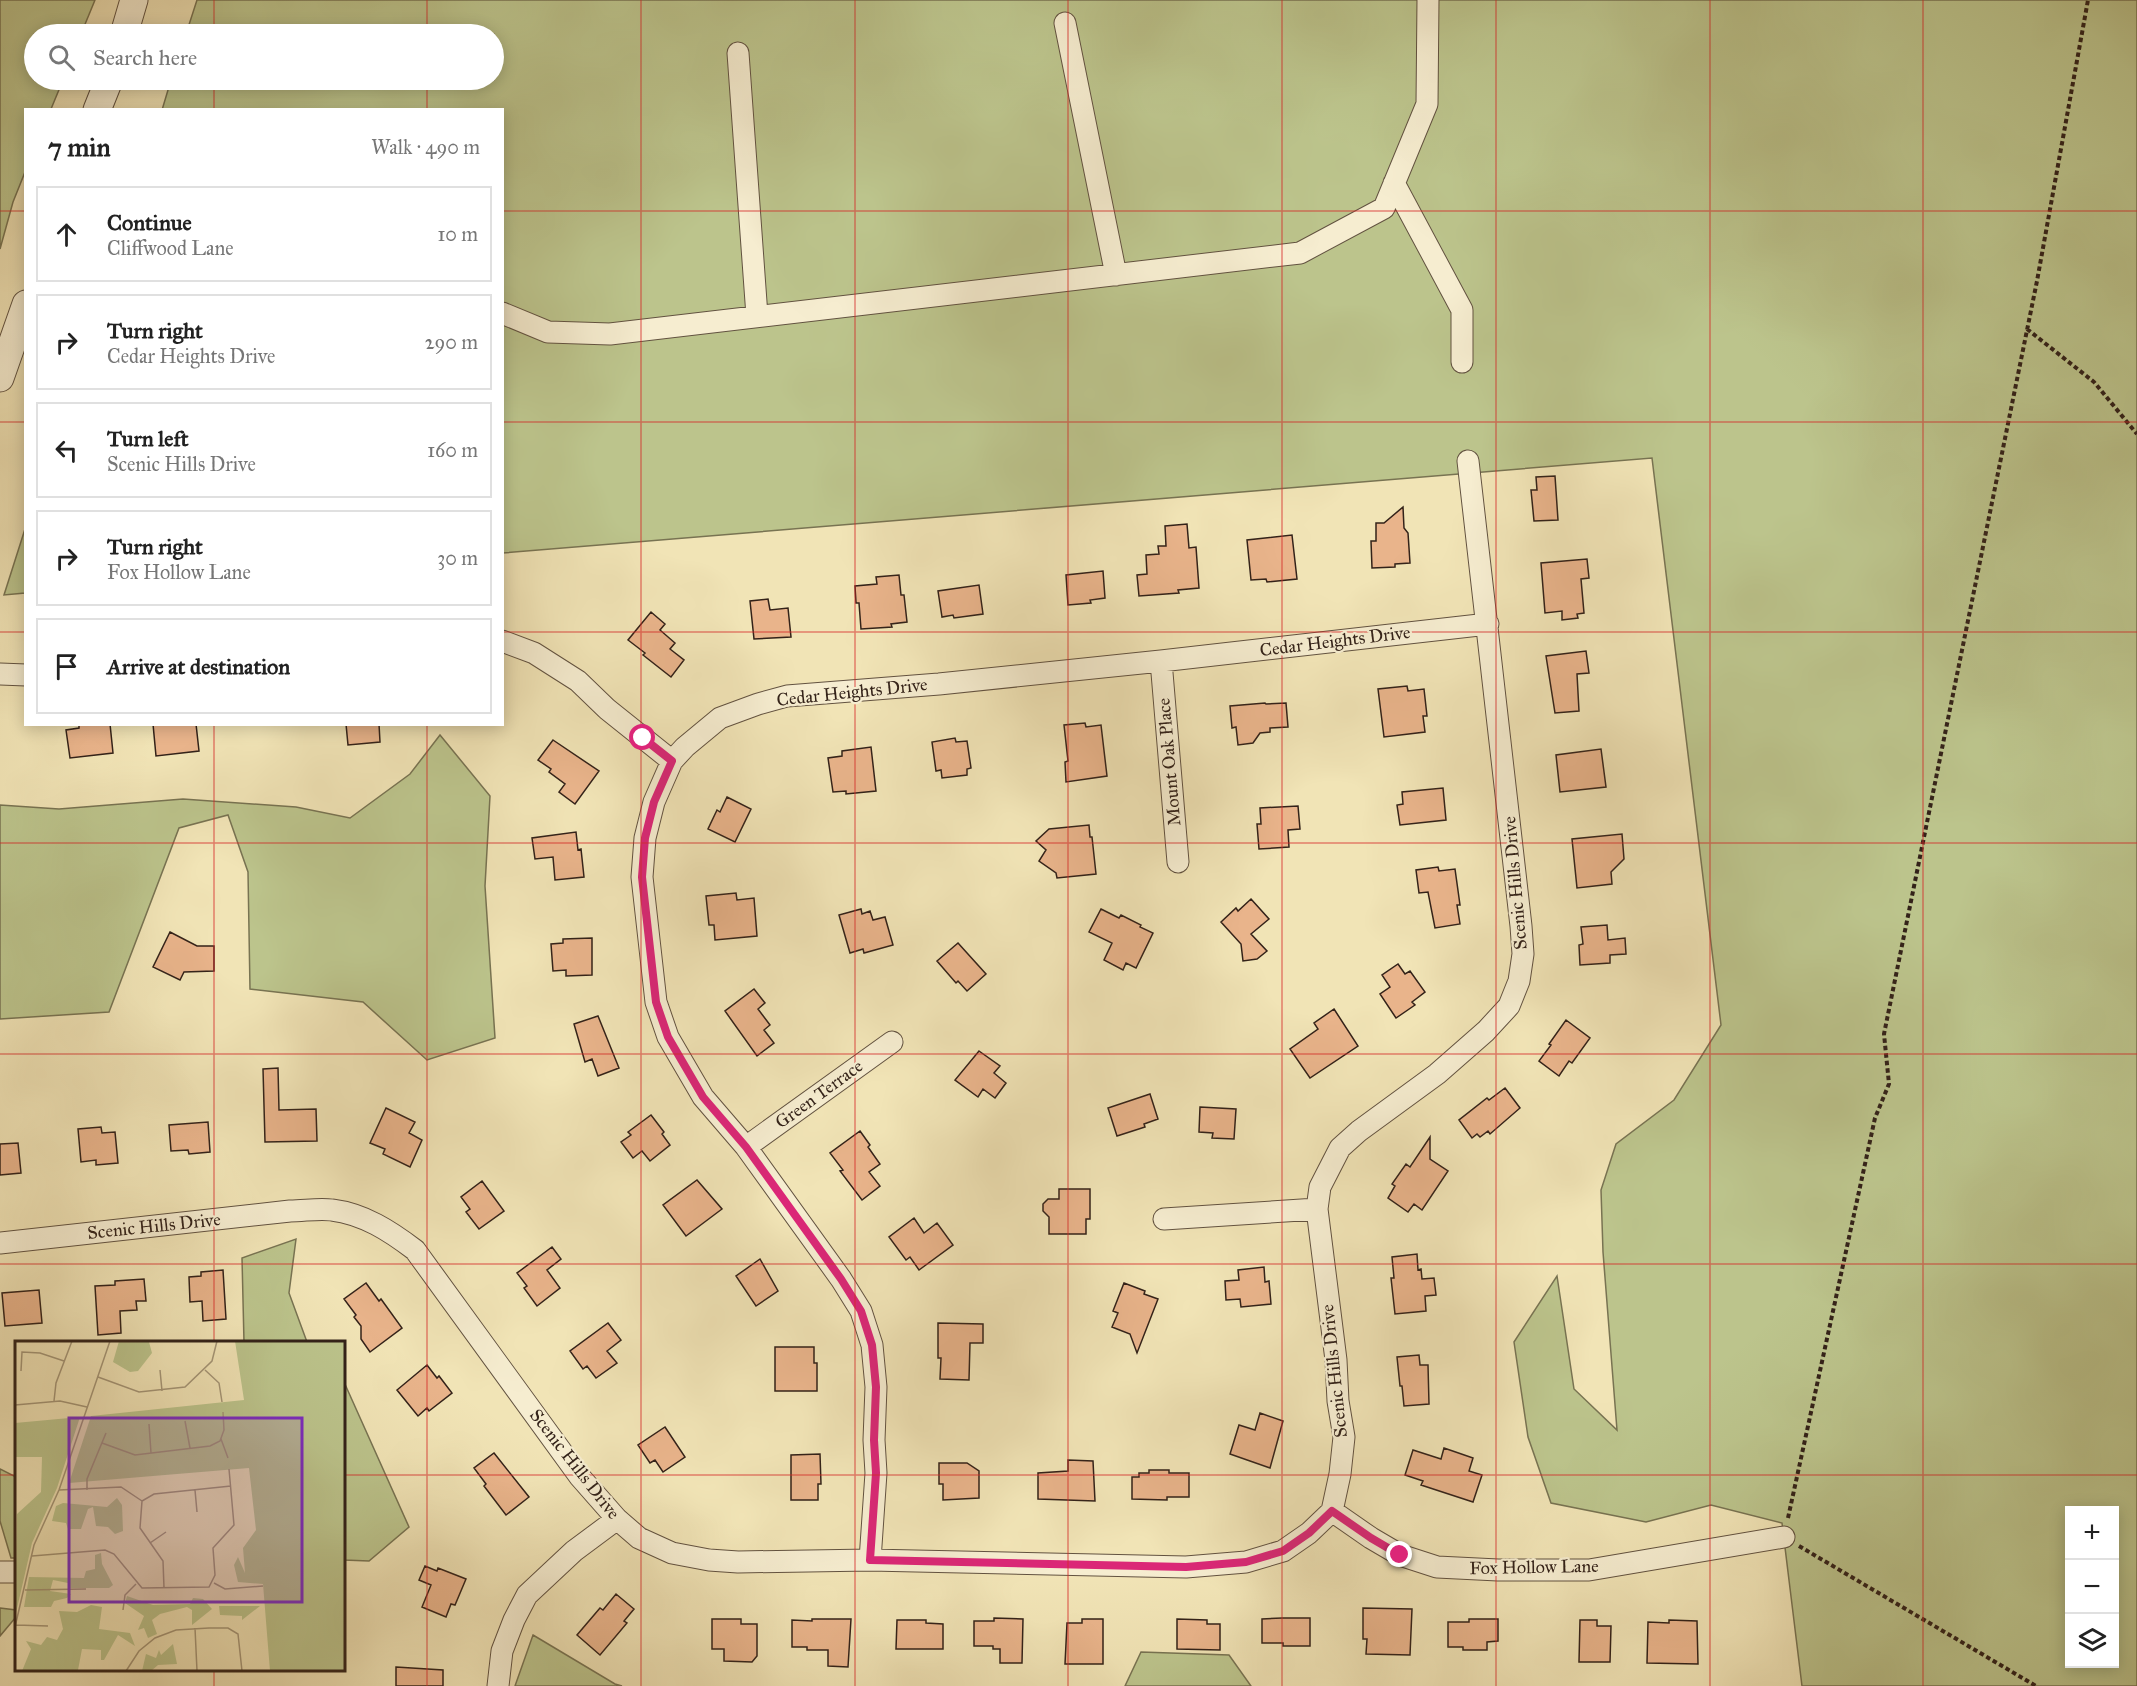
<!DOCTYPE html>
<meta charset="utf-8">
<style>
body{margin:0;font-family:"IM FELL Great Primer",serif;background:#f6f6f6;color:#222}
.controls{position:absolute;right:18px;bottom:18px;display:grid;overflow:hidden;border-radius:0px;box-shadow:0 3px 15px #0003}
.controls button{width:54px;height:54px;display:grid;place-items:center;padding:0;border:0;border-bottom:2px solid #e0e0e0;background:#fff;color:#222;font:30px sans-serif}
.stop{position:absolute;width:18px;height:18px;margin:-14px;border:4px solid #db2777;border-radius:50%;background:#fff}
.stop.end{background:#db2777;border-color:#fff;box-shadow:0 2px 6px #0008}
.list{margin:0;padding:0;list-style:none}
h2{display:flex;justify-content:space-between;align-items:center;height:78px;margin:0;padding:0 24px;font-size:26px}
h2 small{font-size:20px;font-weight:400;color:#767676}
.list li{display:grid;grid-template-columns:39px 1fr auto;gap:18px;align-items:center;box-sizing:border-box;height:96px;margin:0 12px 12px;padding:0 12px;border:2px solid #e0e0e0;border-radius:0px}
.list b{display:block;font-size:22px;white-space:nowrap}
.list p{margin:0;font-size:20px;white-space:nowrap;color:#767676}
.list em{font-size:20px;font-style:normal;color:#767676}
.icon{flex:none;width:33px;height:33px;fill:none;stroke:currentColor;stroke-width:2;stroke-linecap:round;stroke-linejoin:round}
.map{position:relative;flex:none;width:2137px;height:1686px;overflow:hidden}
.search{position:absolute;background:#fff;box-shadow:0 3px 15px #0003;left:24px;top:24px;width:480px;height:66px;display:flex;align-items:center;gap:15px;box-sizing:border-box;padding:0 21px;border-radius:33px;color:#767676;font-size:22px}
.panel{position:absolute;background:#fff;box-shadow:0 3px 15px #0003;left:24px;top:108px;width:480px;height:618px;border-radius:0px}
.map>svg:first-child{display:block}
.green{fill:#bcc48c;stroke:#787352;stroke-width:1.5;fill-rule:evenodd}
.building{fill:#e9b48b;stroke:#332219;stroke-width:1.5}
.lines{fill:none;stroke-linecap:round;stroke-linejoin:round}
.minor-casing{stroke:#625240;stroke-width:23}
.tertiary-casing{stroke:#625240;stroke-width:29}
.path{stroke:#332219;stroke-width:4;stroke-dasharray:4.5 3;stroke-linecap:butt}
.minor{stroke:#f6edd0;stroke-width:21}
.tertiary{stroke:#f6edd0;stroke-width:27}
.route{stroke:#db2777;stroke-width:8}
.grid{fill:none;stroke:#d62828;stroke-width:1.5;stroke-opacity:0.55}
.labels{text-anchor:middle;stroke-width:4.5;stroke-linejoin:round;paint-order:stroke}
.street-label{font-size:18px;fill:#332219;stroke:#f6edd0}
.inset-road{fill:none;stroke:#a59677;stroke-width:1.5}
.view{fill:#7b2cbf;fill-opacity:0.15;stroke:#7b2cbf;stroke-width:3}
.inset-edge{fill:none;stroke:#332219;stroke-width:3}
</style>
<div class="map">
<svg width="2137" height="1686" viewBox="0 0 2137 1686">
<rect width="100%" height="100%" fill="#f1e4b6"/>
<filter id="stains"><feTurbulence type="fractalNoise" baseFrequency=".00333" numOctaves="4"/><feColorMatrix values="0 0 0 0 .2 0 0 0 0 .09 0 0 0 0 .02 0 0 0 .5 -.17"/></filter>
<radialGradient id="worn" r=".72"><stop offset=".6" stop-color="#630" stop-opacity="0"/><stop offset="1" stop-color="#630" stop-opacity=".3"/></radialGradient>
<path class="green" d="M0,0H95L81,34H34V80H63L51,109L26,110L25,172L13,202L0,249Z
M197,0H2137V1686H1802L1782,1523L1711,1505L1646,1522L1551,1503L1528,1437L1514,1342L1557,1276L1574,1389L1617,1430L1603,1252L1601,1190L1616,1144L1674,1100L1721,1025L1652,458L503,553L502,110H162L171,80H494V34H186ZM2070,1510H2114V1664H2070Z
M25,529V593L4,595Z
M440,735L490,796L485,886L495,1038L427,1060L363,1002L250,989L248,872L228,815L179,828L109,1012L0,1019V805L59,809L183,799L296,807L350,818L410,774Z
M296,1239L289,1293L307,1342H244L242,1258Z
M344,1382L409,1527L369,1561L344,1560Z
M0,1469L16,1477V1558H11L0,1521Z
M0,1608L16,1610V1617L0,1636Z
M533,1635L615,1684L622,1686H515Z
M1141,1652L1229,1655L1251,1686H1125Z"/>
<path class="building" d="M1555,476L1558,520L1534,521L1531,490H1537L1536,477Z
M1403,507L1404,528L1408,533L1410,563L1395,564V567L1372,568L1371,541H1376V523H1384Z
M1187,524L1189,548L1196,547L1199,588L1178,590L1179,593L1139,596L1137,575L1147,574L1146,555L1159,554L1158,546H1166L1165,526Z
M1292,535L1297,579L1267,582L1266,579L1251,580L1247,540Z
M1587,559L1589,578L1581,579L1584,613L1577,614L1578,618L1562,620V611L1545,613L1541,563Z
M1103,571L1105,598L1090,600L1091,603L1068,605L1066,575Z
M899,575L901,595H904L907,622L891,624L892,627L861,629L859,603H856L855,586L877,584L876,577Z
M979,585L983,614L954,618L953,615L942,617L938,591Z
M768,599L770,610L788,608L791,637L754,639L750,601Z
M651,612L665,624L660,630L675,643L670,649L684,660L671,677L643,655L645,653L628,640Z
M1586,651L1589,673L1577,674L1579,711L1555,713L1546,656Z
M1407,686L1408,691L1424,689L1427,716H1423L1425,732L1384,737L1378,689Z
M1265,703L1266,704L1286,703L1288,727L1270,728V732L1260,733L1253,743L1238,745L1236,727L1232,728L1230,706Z
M1085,723L1086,727L1101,725L1107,776L1066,782L1065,762L1068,761L1064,725Z
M79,724H110L113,753L70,758L66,730L79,728Z
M153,724H196L199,751L156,756Z
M346,724H379L380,742L348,745Z
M955,738L956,742L967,741L971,768L967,769V775L942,778L941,770L936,771L932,742Z
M553,740L599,771L575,804L559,792L565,784L549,772L551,769L538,760Z
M871,747L876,791L846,794V791L833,792L828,758L842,756V751Z
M1601,749L1606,787L1560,792L1556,755Z
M1443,788L1446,820L1400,825L1397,805L1403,804L1402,792Z
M727,797L751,809L735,842L708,829L717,810L720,812Z
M1298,806L1300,829L1288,830L1289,847L1259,849L1257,824H1261L1260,808Z
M1089,825L1090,837H1092L1096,874L1057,878L1056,873L1039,861L1046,850L1036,841L1049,829Z
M576,832L578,850L581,849L584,877L555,880L553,857L535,859L532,838Z
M1622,834L1624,859L1611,872L1612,884L1577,888L1572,839Z
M1438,867L1439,871L1455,869L1460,905H1457L1460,924L1435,928L1428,892L1419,893L1416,870Z
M736,893L737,900L754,898L757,936L715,940L714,925H709L706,896Z
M1251,899L1269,919L1251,934L1267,951L1257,959L1243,961L1241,944L1221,922L1236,908L1238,911Z
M861,909L862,914L870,911L873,920L885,917L893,945L864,953L863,949L850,953L839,915Z
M1101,909L1119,918L1121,915L1141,925L1140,927L1153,933L1136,968L1126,963L1123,970L1104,960L1112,943L1089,932Z
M1607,925L1608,940L1625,938L1626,954L1610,955V963L1580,965L1579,945L1583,944L1581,927Z
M170,932L197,946H214V971L184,972L180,980L153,967Z
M592,938V975L566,976V970L553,971L551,944L563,943V939Z
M958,943L986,974L967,991L958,981L956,983L937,961Z
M1398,964L1405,974L1410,971L1425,992L1412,1002L1415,1005L1396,1018L1380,994L1390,987L1382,975Z
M754,989L765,1003L758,1009L770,1025L764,1030L774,1043L757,1056L725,1011Z
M1334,1009L1358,1046L1310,1078L1290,1049L1318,1029L1314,1023Z
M598,1016L619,1068L598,1076L592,1059L585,1062L574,1024Z
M1566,1020L1590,1038L1572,1063L1569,1061L1559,1076L1539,1061L1551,1045L1549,1044Z
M979,1051L1000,1066L994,1073L1006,1083L995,1098L983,1089L978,1097L955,1080Z
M278,1068L279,1110L316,1109L317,1141L265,1142L263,1069Z
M1505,1088L1520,1108L1490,1134L1488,1131L1480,1137L1477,1134L1472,1138L1459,1120L1487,1098L1489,1100Z
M1150,1094L1158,1119L1144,1124L1145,1127L1117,1136L1108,1108Z
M1200,1107L1236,1109L1234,1139L1212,1138L1213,1133L1199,1132Z
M386,1108L415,1122L409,1133L422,1140L410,1167L383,1154L385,1149L370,1143Z
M651,1115L664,1132L662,1134L670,1145L650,1161L642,1151L633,1158L621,1142L631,1135L628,1132Z
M208,1122L210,1152L189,1154L188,1150L171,1151L169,1125Z
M101,1127L102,1133L115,1132L118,1163L96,1165V1160L81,1162L78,1129Z
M860,1131L870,1145L868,1147L880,1164L869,1172L880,1186L862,1200L840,1171L843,1170L830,1153Z
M1430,1137V1159L1448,1171L1422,1210L1414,1204L1408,1212L1388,1198L1395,1186L1392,1184L1406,1164L1410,1167Z
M18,1143L21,1173L0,1175V1144Z
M697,1180L722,1209L686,1236L663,1205Z
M482,1181L504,1211L479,1229L466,1212L470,1209L461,1197Z
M1059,1189H1090V1219H1086V1234H1049V1217L1043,1211V1204L1048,1199H1059Z
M914,1218L924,1233L937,1223L953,1245L919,1270L910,1257L906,1260L889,1237Z
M552,1247L561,1259L547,1270L560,1288L537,1306L524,1288L527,1286L517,1273Z
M1417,1254L1418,1270L1421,1269L1422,1279L1434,1278L1436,1295L1425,1296L1426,1311L1395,1314L1391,1278H1394L1392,1257Z
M760,1259L778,1291L756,1306L736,1276Z
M1264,1267L1265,1282L1269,1281L1271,1304L1241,1307L1240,1299L1226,1300L1225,1281L1239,1280L1238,1270Z
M223,1270L226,1319L203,1321L202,1301L190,1302L189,1277L201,1276V1272Z
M144,1279L146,1301H136L137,1310L120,1311L121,1333L98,1335L95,1286L115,1285V1281Z
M366,1283L379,1301L381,1299L402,1328L370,1352L361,1339V1326L354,1317L356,1315L344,1299Z
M1124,1283L1145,1291L1144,1294L1158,1299L1137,1353L1130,1334L1112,1327L1118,1313L1113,1311Z
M39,1290L42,1323L5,1326L2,1293Z
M608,1323L621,1340L607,1351L617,1363L596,1378L587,1366L583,1369L570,1351Z
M938,1323L983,1324V1343H970L969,1380L940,1379L941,1358H938Z
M775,1347H814V1363H817V1391H775Z
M1419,1355L1420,1365H1428L1429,1404L1404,1406L1402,1386H1400L1397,1357Z
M427,1365L437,1378L439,1376L452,1393L429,1411L427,1408L418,1416L397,1390Z
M1260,1413L1283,1421L1270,1468L1230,1454L1239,1425L1255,1430Z
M665,1427L685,1457L663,1472L655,1460L650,1463L638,1445Z
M1444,1448L1473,1458L1469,1471L1482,1475L1473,1502L1421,1485L1423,1481L1405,1475L1413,1450L1441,1459Z
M494,1453L529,1497L506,1515L484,1486L486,1484L474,1468Z
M820,1454L821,1484H818V1500H791V1455Z
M1068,1460L1093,1461L1095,1501L1038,1499V1473L1068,1471Z
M939,1463H967L979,1471V1498L943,1500V1484H939Z
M1149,1470H1169V1473H1189V1497H1167V1500L1132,1499V1477H1139V1473H1149Z
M425,1566L437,1571L438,1568L466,1579L455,1605L451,1604L446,1617L422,1607L431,1585L419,1580Z
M616,1594L634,1609L624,1621L627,1623L600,1655L577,1635L600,1608L603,1610Z
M1363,1608L1412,1609L1410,1655L1366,1654L1367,1639H1363Z
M994,1618L1023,1619L1022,1663H1000V1649H993V1646H974V1621H994Z
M1282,1618H1310V1646H1283V1643H1262V1619Z
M712,1619H741V1624H757V1656L752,1662L724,1661V1649H712Z
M812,1619H851L848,1667L828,1666V1650H807V1647H792V1620L812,1621Z
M1082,1619H1103V1664H1065L1067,1623H1082Z
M1177,1619L1207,1620V1624H1220V1650L1177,1649Z
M1469,1619H1498V1641L1487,1642V1650H1463V1647H1448V1622H1469Z
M897,1620H926V1623L943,1624V1649H896Z
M1580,1620H1597V1626H1611L1610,1662H1579Z
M1669,1620L1697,1621L1698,1664L1647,1663L1648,1622L1669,1623Z
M396,1667L443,1670V1686H396Z"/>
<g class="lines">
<defs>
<path id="minor" d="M1065,23L1116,275
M738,53L757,316
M1394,183L1462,310V362
M502,313L548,332L610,334L1300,253L1384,208L1427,104L1428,0
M502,641L534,653L578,681L607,709L672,761
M1161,661L1178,862
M0,674L26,675
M746,1147L892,1042
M1164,1219L1317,1209
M0,1243L290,1211C304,1211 319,1208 332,1210C364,1214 390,1231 415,1250L580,1477L617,1519L639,1538L672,1553L709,1560L738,1562L870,1560L1186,1567L1246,1562L1283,1551L1309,1533L1332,1511L1340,1474L1344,1437L1338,1401L1336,1360L1317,1209L1320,1187L1340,1148L1359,1131L1437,1074L1486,1031L1509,1006L1519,981L1523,954L1521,926L1468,461
M1332,1511L1371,1538L1400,1555L1437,1567L1498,1570H1589L1784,1537
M870,1560L876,1473L874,1440L876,1387L872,1345L861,1311L841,1279L746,1147L703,1097L668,1037L656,1002L642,877L645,838L654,802L672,761L685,747L720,718L758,704L787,696L939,684L1161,661L1488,624
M0,1572H16
M498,1686L502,1651L514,1620L527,1595L574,1551L617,1519"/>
<path id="tertiary" d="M124,34L134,0
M97,110L109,80
M0,378L26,304"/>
</defs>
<use href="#minor" class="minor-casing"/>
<use href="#tertiary" class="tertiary-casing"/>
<path class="path" d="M2027,329L2094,382L2137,434
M1788,1518L1875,1118L1889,1084L1884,1034L2037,281L2088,0
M1799,1546L2036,1686"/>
<use href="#minor" class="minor"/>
<use href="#tertiary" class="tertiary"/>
</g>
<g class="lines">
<path class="route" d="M643,738L672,761L654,802L645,838L642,877L656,1002L668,1037L703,1097L746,1147L841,1279L861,1311L872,1345L876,1387L874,1440L876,1473L870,1560L1186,1567L1246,1562L1283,1551L1309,1533L1332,1511L1371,1538L1400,1555"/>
</g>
<path class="grid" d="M214,0V34M427,0V34M641,0V1686M855,0V1686M1068,0V1686M1282,0V1686M1496,0V1686M1710,0V1686M1923,0V1686M214,80V110M427,80V110M0,211H26M502,211H2137M0,422H26M502,422H2137M0,632H26M502,632H2137M214,724V1342M427,724V1686M0,843H2137M0,1054H2137M0,1264H2137M0,1475H16M344,1475H2137M214,1670V1686"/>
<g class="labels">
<g class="street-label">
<text transform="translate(1335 641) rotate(-7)" y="6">Cedar Heights Drive</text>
<text transform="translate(852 692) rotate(-6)" y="6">Cedar Heights Drive</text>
<text transform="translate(1169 762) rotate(-95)" y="6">Mount Oak Place</text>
<text transform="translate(1515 883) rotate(-95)" y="6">Scenic Hills Drive</text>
<text transform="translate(819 1094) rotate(-36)" y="6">Green Terrace</text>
<text transform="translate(154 1226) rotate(-6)" y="6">Scenic Hills Drive</text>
<text transform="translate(1334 1371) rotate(-96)" y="6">Scenic Hills Drive</text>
<text transform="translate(575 1464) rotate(52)" y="6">Scenic Hills Drive</text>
<text transform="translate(1534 1567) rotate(-1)" y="6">Fox Hollow Lane</text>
</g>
</g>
<g transform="translate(15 1341)">
<rect width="330" height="330" fill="#f1e4b6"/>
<path d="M104,0L134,1L137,12L123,30L115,31L98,21ZM220,0H330V330H255L248,243L223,241L219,224L223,216L230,232L228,207L241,189L234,127L54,142L76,75L229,59ZM65,76L42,147L17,202L0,276L2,173L26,151L27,116H0V82ZM102,157L107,164L108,190L100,193L93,186L81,185L78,166L73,168L66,188H53L51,182L37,180L41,165L48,162L92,166ZM86,212L87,223L98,244L94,247H55L53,242L38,239L35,250L56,253L52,257L39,260L36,266H9L14,236L69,237L71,230L80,228V214ZM112,255L138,264L175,263L178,257L188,258L197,268L177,284V269L172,266L145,273L137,279L142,293L133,297L129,287L123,289L129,275L110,262ZM76,264L87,266L84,288L115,292L120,305L103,294L89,319H86V309L67,308L63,329L7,330L16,308L11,300L26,304L32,296L42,299L48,288L44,270L62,271ZM204,265H245L227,279V275L205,274ZM158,303L162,323L143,324L136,330H127L131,313L141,317L144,309L146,314Z" fill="#bcc48c"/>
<path class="inset-road" d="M145,29L147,50M190,29L204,42L207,61M6,30L7,11L25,12L49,20M83,36L124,51L170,46L197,20L202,0M39,60L41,42L57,0M0,64L45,60L72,66M170,80L175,107M134,83L136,112M206,98L213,117M87,102L120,114L195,105L205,100L209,89L208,71M44,149L106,146L127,160M72,149V138L91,92M180,149L182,171M135,202L151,191M17,215L90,209L99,213L127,247L194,246L200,234L198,207L219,184L214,128M199,242L210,248L248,245M149,247L148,220L125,187L127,160L139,153L216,145M10,249L71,248M108,269L110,254L121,243M1,284L33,285M0,286L19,204L44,149L95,0M180,287L182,330M111,330L124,310L140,297L161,289L194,287H213L223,293L227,330"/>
<path class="view" d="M54,77H287V261H54Z"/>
<rect width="330" height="330" class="inset-edge"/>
</g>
<rect width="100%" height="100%" filter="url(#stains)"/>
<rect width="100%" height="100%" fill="url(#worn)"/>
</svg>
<div class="controls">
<button>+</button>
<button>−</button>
<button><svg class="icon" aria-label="layers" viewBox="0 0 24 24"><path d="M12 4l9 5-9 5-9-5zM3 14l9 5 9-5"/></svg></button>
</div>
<div class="stop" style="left:643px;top:738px"></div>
<div class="stop end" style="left:1400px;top:1555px"></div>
<div class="search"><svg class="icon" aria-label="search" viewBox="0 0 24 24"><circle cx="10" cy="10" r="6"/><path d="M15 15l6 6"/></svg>Search here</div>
<section class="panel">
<h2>7 min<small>Walk · 490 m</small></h2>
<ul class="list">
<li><svg class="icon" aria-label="ahead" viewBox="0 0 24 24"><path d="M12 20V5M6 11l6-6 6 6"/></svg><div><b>Continue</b><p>Cliffwood Lane</p></div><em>10 m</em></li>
<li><svg class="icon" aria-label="right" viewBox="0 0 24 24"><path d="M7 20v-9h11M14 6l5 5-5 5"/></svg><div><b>Turn right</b><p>Cedar Heights Drive</p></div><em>290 m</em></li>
<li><svg class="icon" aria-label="left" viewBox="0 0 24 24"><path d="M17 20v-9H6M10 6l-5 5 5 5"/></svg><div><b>Turn left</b><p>Scenic Hills Drive</p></div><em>160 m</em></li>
<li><svg class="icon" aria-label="right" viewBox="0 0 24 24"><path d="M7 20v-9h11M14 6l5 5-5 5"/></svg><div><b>Turn right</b><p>Fox Hollow Lane</p></div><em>30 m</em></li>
<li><svg class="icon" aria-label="arrive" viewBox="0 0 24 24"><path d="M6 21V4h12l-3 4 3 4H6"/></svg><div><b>Arrive at destination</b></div></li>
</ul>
</section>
</div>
